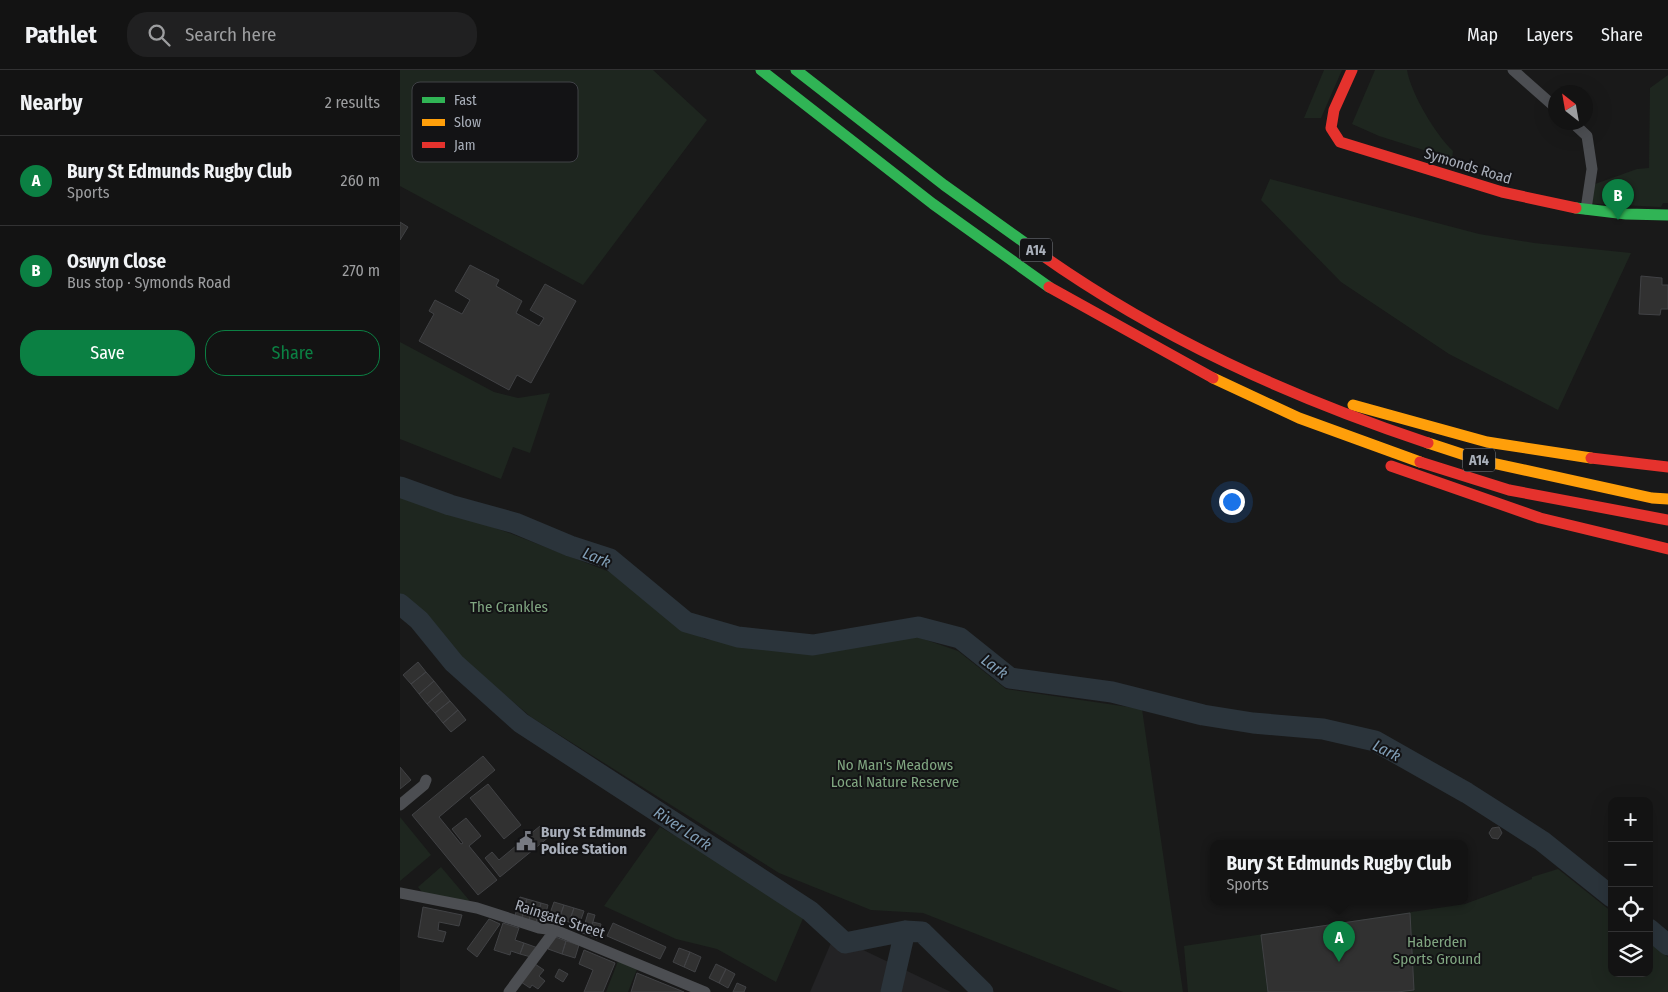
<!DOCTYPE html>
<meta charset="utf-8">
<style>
body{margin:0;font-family:"Fira Sans Condensed",sans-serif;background:#202021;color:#f1f3f6}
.controls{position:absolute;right:15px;bottom:15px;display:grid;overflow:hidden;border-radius:10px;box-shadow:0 5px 20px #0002}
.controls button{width:45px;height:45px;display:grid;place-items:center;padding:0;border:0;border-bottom:1px solid #323233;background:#131313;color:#f1f3f6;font:25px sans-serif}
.compass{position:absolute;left:1148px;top:15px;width:45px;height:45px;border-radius:50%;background:#131313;box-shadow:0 5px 20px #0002;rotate:329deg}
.you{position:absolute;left:831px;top:431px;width:18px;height:18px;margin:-12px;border:4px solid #fff;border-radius:50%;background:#1a73e8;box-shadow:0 0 0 8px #1a73e833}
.badge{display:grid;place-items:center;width:32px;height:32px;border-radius:50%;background:#0b8043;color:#fff;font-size:16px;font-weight:700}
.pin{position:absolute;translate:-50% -41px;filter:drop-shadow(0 1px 2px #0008)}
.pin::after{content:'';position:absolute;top:26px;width:18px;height:15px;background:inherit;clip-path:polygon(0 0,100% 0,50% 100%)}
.popup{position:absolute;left:810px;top:770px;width:258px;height:65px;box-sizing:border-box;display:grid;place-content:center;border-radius:10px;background:#131313;filter:drop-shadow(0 1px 4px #0005);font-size:16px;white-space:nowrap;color:#9d9ea0}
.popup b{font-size:19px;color:#f1f3f6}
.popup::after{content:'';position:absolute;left:50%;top:100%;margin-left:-10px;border:10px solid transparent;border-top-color:#131313}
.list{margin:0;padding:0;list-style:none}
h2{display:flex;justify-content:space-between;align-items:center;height:65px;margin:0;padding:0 20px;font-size:21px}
h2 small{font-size:16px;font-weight:400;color:#9d9ea0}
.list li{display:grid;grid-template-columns:32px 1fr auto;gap:15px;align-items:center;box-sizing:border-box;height:90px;padding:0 20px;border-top:1px solid #323233}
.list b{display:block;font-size:19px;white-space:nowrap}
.list p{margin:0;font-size:16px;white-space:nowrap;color:#9d9ea0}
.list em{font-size:16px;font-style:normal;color:#9d9ea0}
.actions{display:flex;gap:10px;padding:15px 20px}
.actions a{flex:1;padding:11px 0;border:1px solid #0b8043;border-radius:20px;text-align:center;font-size:18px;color:#0b8043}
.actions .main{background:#0b8043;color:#fff}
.icon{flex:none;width:28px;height:28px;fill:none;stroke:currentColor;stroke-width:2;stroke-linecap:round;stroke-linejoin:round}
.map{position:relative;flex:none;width:1268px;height:922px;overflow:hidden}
header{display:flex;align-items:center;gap:30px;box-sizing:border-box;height:70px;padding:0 25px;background:#131313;border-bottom:1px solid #323233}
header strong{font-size:24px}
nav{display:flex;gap:28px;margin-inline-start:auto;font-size:18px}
.search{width:350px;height:45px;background:#202021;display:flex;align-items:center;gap:12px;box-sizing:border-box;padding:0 18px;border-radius:20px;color:#9d9ea0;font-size:19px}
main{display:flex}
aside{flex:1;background:#131313}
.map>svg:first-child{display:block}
.built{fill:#232325}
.green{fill:#1e261f}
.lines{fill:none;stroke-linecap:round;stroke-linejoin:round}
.river{stroke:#2b343b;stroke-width:21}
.building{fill:#313131;stroke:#414245}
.street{stroke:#4c4e52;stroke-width:11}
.fast{stroke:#30b455;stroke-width:11}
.slow{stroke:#ff9f0a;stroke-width:11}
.jam{stroke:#e5322d;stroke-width:11}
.labels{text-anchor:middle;stroke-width:4;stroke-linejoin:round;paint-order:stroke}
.shield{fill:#131315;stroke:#7c8088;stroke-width:1}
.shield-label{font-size:14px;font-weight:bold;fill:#a9afba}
.street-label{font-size:15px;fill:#a9afba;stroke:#131315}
.park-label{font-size:15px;fill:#80a681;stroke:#131315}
.poi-label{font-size:15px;font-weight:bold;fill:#a9afba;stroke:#131315;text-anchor:start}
.water-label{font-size:16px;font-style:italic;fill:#809eb6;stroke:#131315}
.key{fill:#131315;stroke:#404247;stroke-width:1}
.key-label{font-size:14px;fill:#a9afba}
</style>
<header>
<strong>Pathlet</strong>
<div class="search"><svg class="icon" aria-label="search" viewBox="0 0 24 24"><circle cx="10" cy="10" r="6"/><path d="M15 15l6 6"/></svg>Search here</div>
<nav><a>Map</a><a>Layers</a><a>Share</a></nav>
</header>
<main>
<aside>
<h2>Nearby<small>2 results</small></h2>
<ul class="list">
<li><span class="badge">A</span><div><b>Bury St Edmunds Rugby Club</b><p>Sports</p></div><em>260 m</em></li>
<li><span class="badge">B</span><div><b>Oswyn Close</b><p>Bus stop · Symonds Road</p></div><em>270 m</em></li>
</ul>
<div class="actions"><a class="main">Save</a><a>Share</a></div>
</aside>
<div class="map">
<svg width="1268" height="922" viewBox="0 0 1268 922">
<rect width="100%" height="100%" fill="#191919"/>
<path class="built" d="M434,866L551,922H410Z"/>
<path class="green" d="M0,0H253L307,50L183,215L0,116Z
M924,0H942L921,48H904Z
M975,0H1007C1011,24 1036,65 1053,81L1052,89L979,66L952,54Z
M1268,5V133H1263L1261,137L1182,133L1184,118L1237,99L1249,98L1250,18Z
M870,109L1079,164L1134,173L1231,183L1158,340L1049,284L941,212L861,130Z
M0,272L94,322L118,328L150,323L130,383L113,377L101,409L0,369Z
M0,425L112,464L220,506L257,538L305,569L413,581L509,564L558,581L606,619L742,639L783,922H723L523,843L471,840L379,803L131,647L52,580L23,548L0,527Z
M0,747L31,785L0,811Z
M260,757L407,839L376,912L317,879L276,869L204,836Z
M41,797L69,830L67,833L22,822L18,817Z
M1158,799L1212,842V903H1249V872L1268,887V922H788L784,876L1065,834L1132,809V807Z
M220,886L239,894L228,922H206Z"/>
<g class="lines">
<path class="river" d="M0,417L50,435L115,453L170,476L210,489L286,552L338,567L413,575L518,557L560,568L610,608L712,622L803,645L853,653L923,659L975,671L1067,723L1142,771L1212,827
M0,534L19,550L54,593L121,653L410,841L445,873L505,861L522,862L583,922
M1249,859L1268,875
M491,922L505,861"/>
</g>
<path class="building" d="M0,152L8,157L0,170Z
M70,195L99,210L96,216L122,231L116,243L139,256L144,248L130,240L145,214L176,231L131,313L117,305L109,320L19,271L34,244L29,241L35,230L62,244L70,230L55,221Z
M1241,206L1262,208V215H1268V239H1261L1260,245L1239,244Z
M18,592L26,602L11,614L3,605Z
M26,602L34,611L19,624L11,614Z
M34,611L42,621L27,634L19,624Z
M42,621L50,631L35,643L27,634Z
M50,631L58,640L43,653L35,643Z
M58,640L66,650L51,662L43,653Z
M83,686L95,700L39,747L61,774L63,773L52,759L66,748L81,766L69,776L97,810L78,825L12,745Z
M0,697L11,710L0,719Z
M88,714L121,755L104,769L70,728Z
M140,756L150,766L100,807L85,788L92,782L99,790Z
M1099,757L1102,763L1098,769L1092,768L1089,763L1092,758Z
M120,827L127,829L122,848L115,846Z
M127,829L134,831L129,850L122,848Z
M134,831L141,833L136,852L129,850Z
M154,832L164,835L159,849L149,846Z
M141,833L148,835L143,854L136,852Z
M164,835L174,838L169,852L159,849Z
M23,837L62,845L59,856L39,852L38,860L46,862L43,872L18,867Z
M174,838L184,841L179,855L169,852Z
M188,843L195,845L189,865L182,863Z
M1010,843L1014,920L997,922H868L861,865Z
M89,849L100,854L77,887L67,879Z
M193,852L201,854L197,868L189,865Z
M103,853L119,858L115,870L124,873L120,884L111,881L110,885L94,880Z
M213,853L266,877L260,889L207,866Z
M153,866L166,871L162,884L148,879Z
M166,871L179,875L175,888L162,884Z
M124,873L138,878L131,887L120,884Z
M279,878L290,882L284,897L273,892Z
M184,880L215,893L203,922H184L193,900L179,894Z
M290,882L301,887L295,902L284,897Z
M135,894L144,900L139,906L145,911L138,919L132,915L130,918L121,912Z
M316,894L326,899L319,913L309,908Z
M159,899L168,904L163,912L155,907Z
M326,899L335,904L328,918L319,913Z
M237,903L284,922H231Z
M337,913L346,917L344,922H333Z"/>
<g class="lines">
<path class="street" d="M1113,0L1156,38
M1172,52L1187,66L1192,99L1186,139
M0,735L24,715L26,710
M0,823L77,838L139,858L155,860L305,922
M109,922L155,860"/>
<path class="fast" d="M361,0L533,134L649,217
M396,0L544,115L639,183
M1176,138L1226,144L1268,145"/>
<path class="slow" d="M813,308L899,348L1020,392
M953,335L1087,372L1191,388
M1028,373L1083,391L1252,428L1268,429"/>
<path class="jam" d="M952,0L934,40L931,58L940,72L1102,122L1176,138
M639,183C759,268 890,327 1028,373
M649,217L813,308
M1191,388L1268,397
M1020,392L1109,420L1268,450
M991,396L1140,448L1268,479"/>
</g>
<defs>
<symbol id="civic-bare" viewBox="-9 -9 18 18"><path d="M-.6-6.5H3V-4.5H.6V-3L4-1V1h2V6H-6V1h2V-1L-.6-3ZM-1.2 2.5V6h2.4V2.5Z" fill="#777a82" stroke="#131315" stroke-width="2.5" paint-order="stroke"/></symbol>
</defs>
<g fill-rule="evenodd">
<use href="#civic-bare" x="112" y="757" width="28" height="28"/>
</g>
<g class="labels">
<g class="shield">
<rect x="620" y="168.5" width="32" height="23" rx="4"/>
<rect x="1063" y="378.5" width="32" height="23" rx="4"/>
</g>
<g class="shield-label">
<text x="636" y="185">A14</text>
<text x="1079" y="395">A14</text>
</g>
<g class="street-label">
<text transform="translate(1068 96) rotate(17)" y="5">Symonds Road</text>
<text transform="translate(160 849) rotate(18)" y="5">Raingate Street</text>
</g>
<g class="park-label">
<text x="109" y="542">The Crankles</text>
<text x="495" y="700">No Man's Meadows<tspan x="495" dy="17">Local Nature Reserve</tspan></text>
<text x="1037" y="877">Haberden<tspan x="1037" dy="17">Sports Ground</tspan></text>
</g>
<g class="poi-label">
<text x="141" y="767">Bury St Edmunds<tspan x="141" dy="17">Police Station</tspan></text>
</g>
<g class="water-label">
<text transform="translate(197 487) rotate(23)" y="6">Lark</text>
<text transform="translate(595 596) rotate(37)" y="6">Lark</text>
<text transform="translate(987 680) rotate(27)" y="6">Lark</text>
<text transform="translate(283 758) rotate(33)" y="6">River Lark</text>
</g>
</g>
<rect x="12" y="12" width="166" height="80" rx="8" class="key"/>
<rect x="22" y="27" width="23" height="6" fill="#30b455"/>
<rect x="22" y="49" width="23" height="7" fill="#ff9f0a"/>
<rect x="22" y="72" width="23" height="6" fill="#e5322d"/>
<g class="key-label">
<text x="54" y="35">Fast</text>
<text x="54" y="57">Slow</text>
<text x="54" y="80">Jam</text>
</g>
</svg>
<div class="controls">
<button>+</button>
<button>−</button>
<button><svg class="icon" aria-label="locate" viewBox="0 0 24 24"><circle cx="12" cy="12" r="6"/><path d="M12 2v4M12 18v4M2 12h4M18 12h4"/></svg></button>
<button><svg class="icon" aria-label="layers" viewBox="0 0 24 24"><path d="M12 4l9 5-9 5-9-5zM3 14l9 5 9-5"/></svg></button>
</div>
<svg class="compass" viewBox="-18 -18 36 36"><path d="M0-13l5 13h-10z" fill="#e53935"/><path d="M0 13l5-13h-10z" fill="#9d9ea0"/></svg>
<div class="you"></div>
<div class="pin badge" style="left:939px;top:892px">A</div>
<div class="popup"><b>Bury St Edmunds Rugby Club</b>Sports</div>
<div class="pin badge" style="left:1218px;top:150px">B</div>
</div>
</main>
